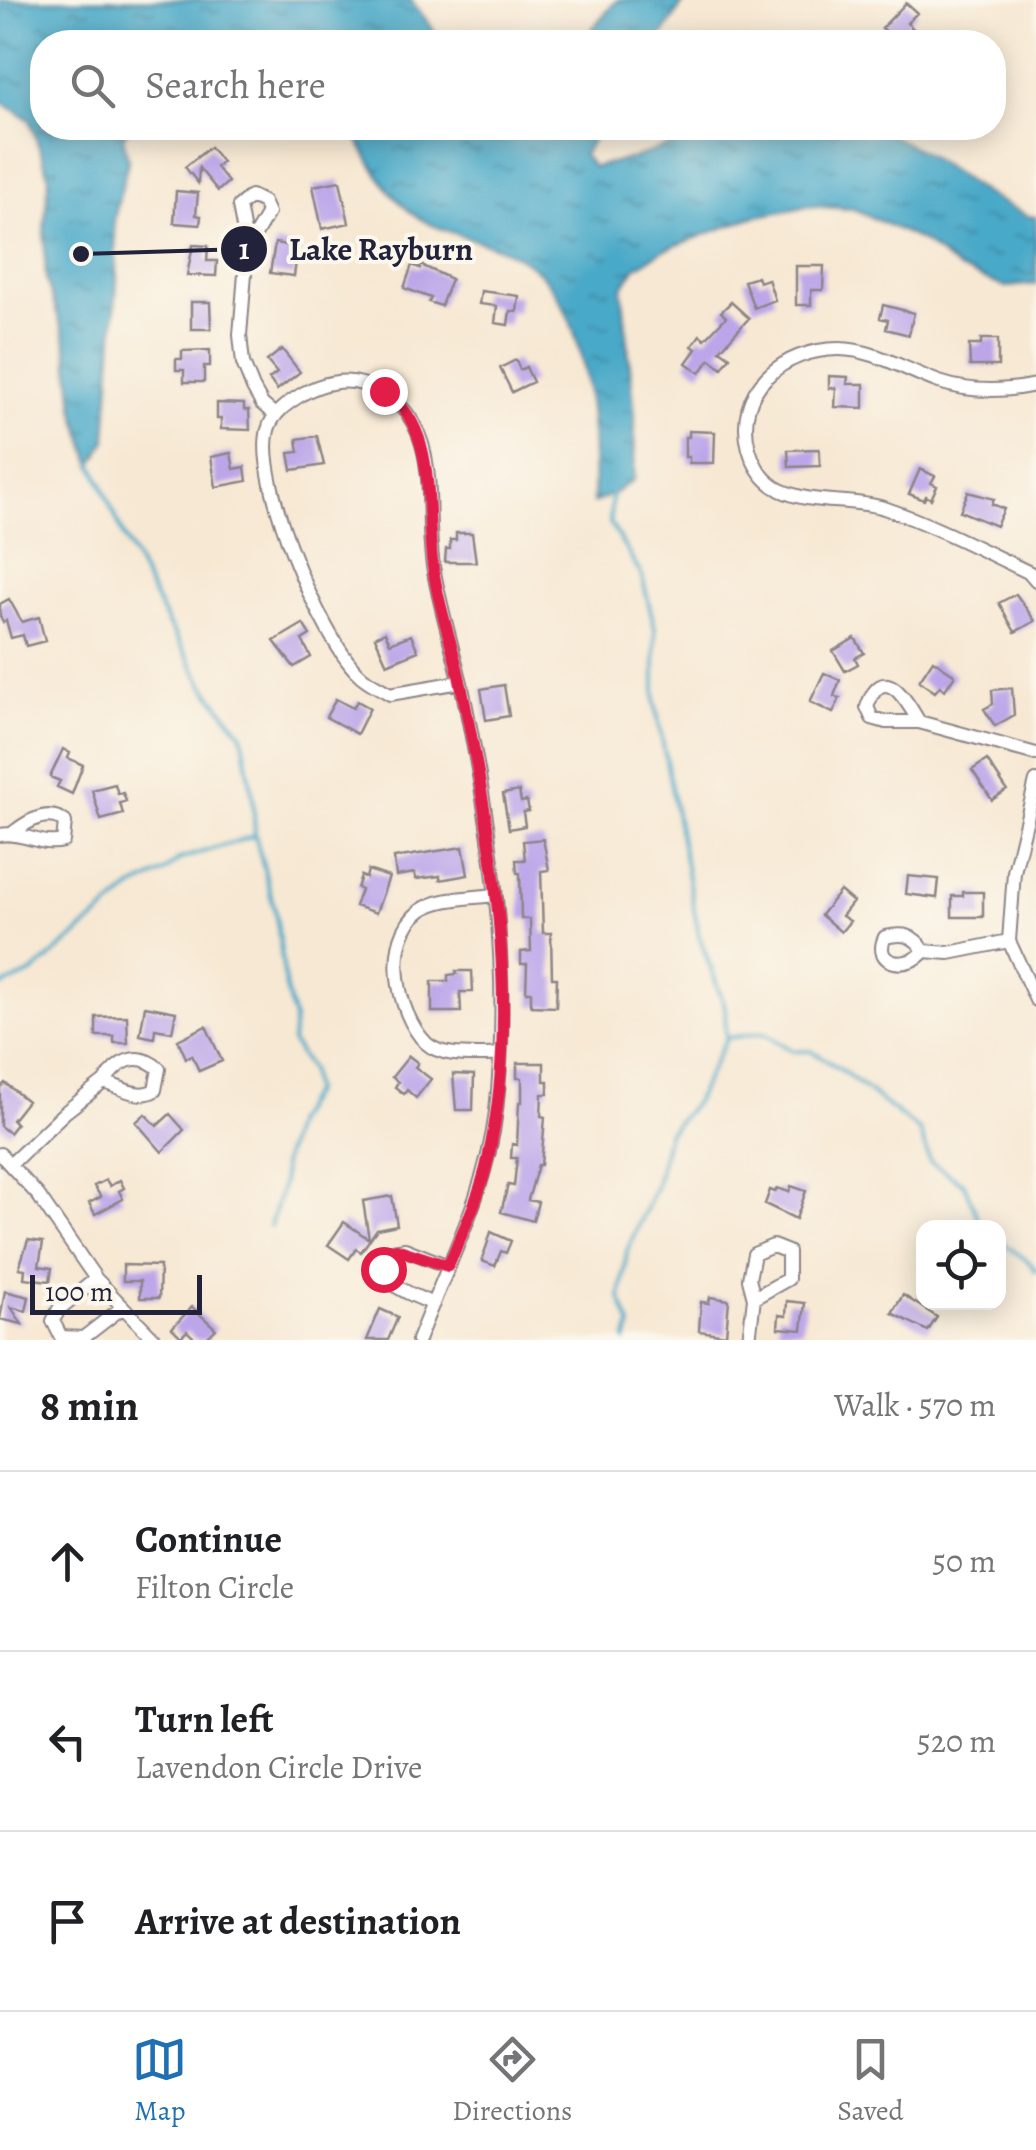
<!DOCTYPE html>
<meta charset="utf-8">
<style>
body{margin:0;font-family:Alegreya,serif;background:#f2f2f2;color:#202124}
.controls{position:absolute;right:30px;bottom:30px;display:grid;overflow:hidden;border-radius:20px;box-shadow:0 5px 25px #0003}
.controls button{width:90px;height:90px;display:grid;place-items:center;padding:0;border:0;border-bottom:2px solid #e0e0e0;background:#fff;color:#202124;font:50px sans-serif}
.scale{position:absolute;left:30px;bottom:25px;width:172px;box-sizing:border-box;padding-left:10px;border:5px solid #22223b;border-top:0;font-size:28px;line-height:35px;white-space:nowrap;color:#22223b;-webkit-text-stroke:8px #fbf7ec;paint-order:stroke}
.stop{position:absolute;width:30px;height:30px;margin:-22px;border:8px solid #e11d48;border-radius:50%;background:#fff}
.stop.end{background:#e11d48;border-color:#fff;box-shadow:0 2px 10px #0008}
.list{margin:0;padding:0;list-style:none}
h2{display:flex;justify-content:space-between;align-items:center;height:130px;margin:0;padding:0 40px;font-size:42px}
h2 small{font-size:32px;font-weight:400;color:#757577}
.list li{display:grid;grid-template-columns:65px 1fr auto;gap:30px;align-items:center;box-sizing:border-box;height:180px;padding:0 40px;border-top:2px solid #e0e0e0}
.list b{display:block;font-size:38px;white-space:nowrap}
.list p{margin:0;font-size:32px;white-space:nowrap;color:#757577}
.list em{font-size:32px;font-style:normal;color:#757577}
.icon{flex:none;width:55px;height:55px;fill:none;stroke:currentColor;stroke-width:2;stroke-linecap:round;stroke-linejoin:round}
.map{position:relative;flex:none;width:1036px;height:1340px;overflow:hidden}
.search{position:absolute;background:#fff;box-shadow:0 5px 25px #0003;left:30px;right:30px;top:30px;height:110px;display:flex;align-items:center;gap:25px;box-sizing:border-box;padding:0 35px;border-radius:40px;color:#757577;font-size:38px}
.sheet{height:670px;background:#fff}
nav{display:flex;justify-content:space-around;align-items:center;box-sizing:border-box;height:140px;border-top:2px solid #e0e0e0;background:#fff;font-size:28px;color:#757577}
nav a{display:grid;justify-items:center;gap:5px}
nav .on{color:#1f6fb2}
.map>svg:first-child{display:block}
.water{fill:url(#water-ripples);stroke:#356682;stroke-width:2.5}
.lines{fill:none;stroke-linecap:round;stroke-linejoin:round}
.stream{stroke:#48a9c8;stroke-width:4}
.building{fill:#bca6e9}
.street-casing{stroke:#8c8587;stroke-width:16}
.street{stroke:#fff;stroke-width:12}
.route{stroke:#e11d48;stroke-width:12}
.leader{fill:none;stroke:#22223b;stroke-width:4}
.callout-dot{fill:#22223b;stroke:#fbf7ec;stroke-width:4}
.mark-label{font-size:30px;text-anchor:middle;font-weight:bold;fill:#fff}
.callout-label{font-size:32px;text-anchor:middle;font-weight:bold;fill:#22223b;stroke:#fbf7ec;stroke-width:8;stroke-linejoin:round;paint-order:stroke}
</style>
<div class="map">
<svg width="1036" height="1340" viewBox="0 0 1036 1340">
<defs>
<pattern id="water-ripples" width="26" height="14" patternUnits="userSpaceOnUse" patternTransform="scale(2.5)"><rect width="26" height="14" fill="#48a9c8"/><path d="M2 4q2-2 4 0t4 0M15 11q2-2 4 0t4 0" fill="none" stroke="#3c89a4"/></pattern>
</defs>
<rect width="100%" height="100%" fill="#fbf7ec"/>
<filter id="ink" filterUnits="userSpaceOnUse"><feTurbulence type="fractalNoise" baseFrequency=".01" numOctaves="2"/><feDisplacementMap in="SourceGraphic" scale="20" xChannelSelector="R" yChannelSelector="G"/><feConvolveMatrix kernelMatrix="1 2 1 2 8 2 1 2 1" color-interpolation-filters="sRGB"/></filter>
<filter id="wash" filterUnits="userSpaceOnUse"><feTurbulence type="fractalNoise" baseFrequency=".0048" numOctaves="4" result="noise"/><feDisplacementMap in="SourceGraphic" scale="40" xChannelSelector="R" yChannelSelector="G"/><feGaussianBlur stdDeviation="2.25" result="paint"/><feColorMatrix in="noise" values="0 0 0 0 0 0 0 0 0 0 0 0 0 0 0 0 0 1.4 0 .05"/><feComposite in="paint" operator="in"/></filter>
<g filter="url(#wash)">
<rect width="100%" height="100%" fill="#f7e8d3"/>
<path class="water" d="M0,0H411L443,42H42V128H130L123,136L128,161L114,220L117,279L106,440L92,466L75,412L66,341L46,279L44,230L49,177L30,120L0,101Z
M617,0H685L658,42H581Z
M351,128H600L583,155L593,167L633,158L720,128H876L927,154L984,193L1028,216L1036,217V284L1005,287L959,269L922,241L854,209L809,206L752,217L664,250L635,268L622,288L635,416L634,479L612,495L593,503C595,433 591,304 525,261C496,242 457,238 426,222C389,203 371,162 351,128Z"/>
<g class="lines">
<path class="stream" d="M92,462L124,537L167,622L205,687L242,734L253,797L255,835L276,915L286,989L294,1019L292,1042L310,1070L313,1091L294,1121L282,1165L283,1182L270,1226
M612,492L610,523L642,576L655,629V702L699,936L725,1007L726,1039L695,1102L668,1133L656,1185L627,1251L620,1297L631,1326L626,1340
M0,987L32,973L132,888L163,873L180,859L254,836
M727,1038L763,1033L794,1051H812L840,1069L920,1131L930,1162L964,1184L982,1228
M998,1239L1029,1262L1036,1271"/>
</g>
<g id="blocks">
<path class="building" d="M906,3L917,13L907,23L920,35L913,42H889L884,37L888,33L882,28Z
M210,147L222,162L216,167L228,182L218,191L199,168L198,183L185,167Z
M340,181L349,223L322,229L313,186Z
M176,191L198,193L196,215L201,216L200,225L174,223Z
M275,243L298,247L294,276L270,273Z
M193,245L208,246L207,261H217L216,276L187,275Z
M412,265L420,268L421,265L451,279L441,306L429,302L431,298L404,288Z
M796,266H824L823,290H811V305H796Z
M757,277L759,282L768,279L775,300L754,308L744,281Z
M481,291L519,296L517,312L510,311L508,325L495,323L497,306L479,304Z
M191,302H210L211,329H191Z
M731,302L749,318L720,350L730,357L722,368L710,359L700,373L686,363L696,349L692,346L700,335L705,339L726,317L721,312Z
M883,305L914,313L909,335L886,329L888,320L880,318Z
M981,339H998V366H970L969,345H981Z
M282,349L300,372L277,390L269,379L277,373L267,361Z
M210,350V366H204V382H184V370H176V359H182V351Z
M516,360L520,370L526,367L533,382L512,392L500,368Z
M829,376L848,377L847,384H864V408L835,407L836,388H829Z
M217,403L244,404V410H249L250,430L221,429V419H217Z
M689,431L715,432L714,463H689V457H685V437H689Z
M317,436L324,465L292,470L289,453L299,452L297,439Z
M819,449L820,466L789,467L788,450Z
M231,453L234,469L245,467L247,481L216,487L211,457Z
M920,469L935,476L931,483L937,486L931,499L926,496L924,500L909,494Z
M968,492L994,499L992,504L1004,509L996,526L960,511Z
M456,533H472L476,562H445L446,549H450V540H456Z
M1016,594L1035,621L1015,632L999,603Z
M9,599L22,622L39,617L45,641L26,646L23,635L11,638L6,620L3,622L0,616V604Z
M303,624L310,635L302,640L311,657L294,667L274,641Z
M385,632L390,643L411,635L418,651L387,664L375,637Z
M855,638L864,653L855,658L858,664L845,671L833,651Z
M933,660L955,675L945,690L940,686L935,692L919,681Z
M824,673L840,680L834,696L840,698L833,713L810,702Z
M504,685L509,716L486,720L481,689Z
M1012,688L1014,715L995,726L984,709L993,704L992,690Z
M336,699L353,708L357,701L370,708L357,734L326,717Z
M63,749L70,753L68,758L83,765L72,794L57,787L60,781L50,777Z
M987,760L1007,790L992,800L972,770Z
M115,784L118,794L123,793L126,801L120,803L123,814L101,820L92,790Z
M519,791L521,802L527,801L529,811L523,812L525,826L509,829L503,794Z
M543,839L549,870L541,871L543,933H551L552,978H557L556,1007L531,1006V992H526L527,964H521V952L531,951L530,919H521L520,873H517L516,860H525L523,841Z
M463,847L468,875L440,880V876L416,879L415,873L396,876L394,858Z
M368,870L389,877L376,913L355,906L361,890L357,888L361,876L366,878Z
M908,876L939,879L937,898L906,894Z
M840,891L853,902L842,916L850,921L841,932L821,915Z
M963,892H983V917H952V896H963Z
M456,971H472L473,992H460L461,1012H432V981H448V975L457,974Z
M145,1006L176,1012L172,1032L155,1029L154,1038L140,1035Z
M127,1016L128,1043H114V1036H96V1017Z
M206,1026L222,1061L199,1071L192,1055L186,1058L178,1040Z
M409,1056L418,1063L415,1067L431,1079L416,1098L407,1090L404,1094L395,1087L398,1082L392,1077Z
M517,1063H544V1081H548V1094H542L541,1116L545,1117L541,1165H538L528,1200L538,1202L533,1221L501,1212L508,1185L514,1186L517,1158H511L512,1144L517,1145L519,1102H522V1078H517Z
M453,1074L474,1075L473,1110H456Z
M5,1083L27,1101L12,1120L16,1124L9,1133L0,1126V1088Z
M145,1114L157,1126L170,1114L184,1130L162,1152L136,1122Z
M106,1180L110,1186L120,1180L124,1188L119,1191L123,1199L95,1214L89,1203L101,1197L94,1186Z
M791,1186L806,1191L796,1219L765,1204L770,1190L775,1192L777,1188L789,1192Z
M392,1196L397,1225L377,1229L361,1252L356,1249L349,1259L328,1245L344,1222L369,1239L363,1201Z
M491,1232L511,1241L506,1253L501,1251L495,1266L482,1261Z
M28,1240L43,1242L39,1266L52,1268L50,1281L24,1278L25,1269L19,1268Z
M123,1265L160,1266L159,1298H140V1281H123Z
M5,1291L29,1297L26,1311L11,1307L22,1324L0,1319Z
M903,1295L937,1317L928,1331L892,1313Z
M710,1297L729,1300L726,1335L699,1331L701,1302L709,1303Z
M787,1301L805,1303L802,1330L778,1328L779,1315L786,1316Z
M192,1307L216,1329L205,1340H196L187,1331L181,1337L172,1328Z
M380,1309L398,1317L388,1340H367Z"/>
</g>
</g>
<g filter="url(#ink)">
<use href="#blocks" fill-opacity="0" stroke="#8c8587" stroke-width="2.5"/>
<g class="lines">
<defs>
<path id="street" d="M247,249L239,206L251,196L263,202L268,213L247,249L240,335L243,363L253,388L262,404L275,415
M1036,385C1003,392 972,393 939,382C907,371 874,349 839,349C783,349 733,390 749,449C754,466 763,481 780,490C812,505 851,498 884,508C934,525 982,550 1030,573L1036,580
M919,722C906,699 883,660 867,707L872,718L886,722H919L1036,754
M1036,781L1014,872L1009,941L1036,1000
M0,835C22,831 42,847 63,841L65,822C49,809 28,821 14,832
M495,895C473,898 439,897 420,911C383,939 396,1013 426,1043C443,1059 478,1054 500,1055
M924,951C910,970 871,966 885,937C903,933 914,934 924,951L949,953L1009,941
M0,1154L38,1195L96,1279L155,1340
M12,1163L64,1113L104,1082C121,1087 138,1100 155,1090L159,1069C137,1049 117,1062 104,1082
M96,1279L59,1309L53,1321L61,1337L83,1338L123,1307
M433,1304C410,1293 372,1284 388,1252L405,1249L448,1266
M418,1340C447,1265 487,1192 496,1111C512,968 491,823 461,683C452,646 441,610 434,572C426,531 434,485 422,444C412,411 393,394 362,384C343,378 320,384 304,393C289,402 272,413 268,430C254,479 321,638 358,673C366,682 379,687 390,694L460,682
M749,1340L754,1298L749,1279L754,1254L773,1246L788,1252V1279L754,1298"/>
</defs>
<use href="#street" class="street-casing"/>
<use href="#street" class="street"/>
</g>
</g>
<g class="lines" filter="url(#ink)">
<path class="route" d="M383,1269L388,1252L396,1249L448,1266C463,1231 480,1196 488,1159C522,1009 492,834 461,685C453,645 438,607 433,567C424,509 440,429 384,391"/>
</g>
<path class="leader" d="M81 254L244 249"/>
<g class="callout-dot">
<circle cx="81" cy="254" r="10"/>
<circle cx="244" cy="249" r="25"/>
</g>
<g class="mark-label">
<text x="244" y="259">1</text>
</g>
<g class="callout-label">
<text x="381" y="260">Lake Rayburn</text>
</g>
</svg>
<div class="controls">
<button><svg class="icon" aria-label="locate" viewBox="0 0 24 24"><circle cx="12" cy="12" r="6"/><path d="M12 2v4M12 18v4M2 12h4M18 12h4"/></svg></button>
</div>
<div class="scale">100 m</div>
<div class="stop" style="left:383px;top:1269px"></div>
<div class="stop end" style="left:384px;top:391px"></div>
<div class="search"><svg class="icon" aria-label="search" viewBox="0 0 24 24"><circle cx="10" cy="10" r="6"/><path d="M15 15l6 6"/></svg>Search here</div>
</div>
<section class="sheet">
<h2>8 min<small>Walk · 570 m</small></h2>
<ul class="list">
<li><svg class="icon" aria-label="ahead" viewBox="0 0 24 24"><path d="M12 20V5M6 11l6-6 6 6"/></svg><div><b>Continue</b><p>Filton Circle</p></div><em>50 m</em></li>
<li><svg class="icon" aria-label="left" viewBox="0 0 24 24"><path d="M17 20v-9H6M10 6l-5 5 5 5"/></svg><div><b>Turn left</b><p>Lavendon Circle Drive</p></div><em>520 m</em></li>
<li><svg class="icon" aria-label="arrive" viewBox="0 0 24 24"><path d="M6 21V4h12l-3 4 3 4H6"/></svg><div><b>Arrive at destination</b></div></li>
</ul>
</section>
<nav>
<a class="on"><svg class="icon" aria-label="map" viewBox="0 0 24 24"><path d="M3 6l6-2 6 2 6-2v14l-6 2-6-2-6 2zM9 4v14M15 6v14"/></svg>Map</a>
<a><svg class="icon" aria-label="directions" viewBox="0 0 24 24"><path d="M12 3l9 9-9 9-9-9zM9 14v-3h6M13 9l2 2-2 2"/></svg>Directions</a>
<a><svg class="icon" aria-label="saved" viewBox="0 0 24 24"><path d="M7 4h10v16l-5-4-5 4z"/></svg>Saved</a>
</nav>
